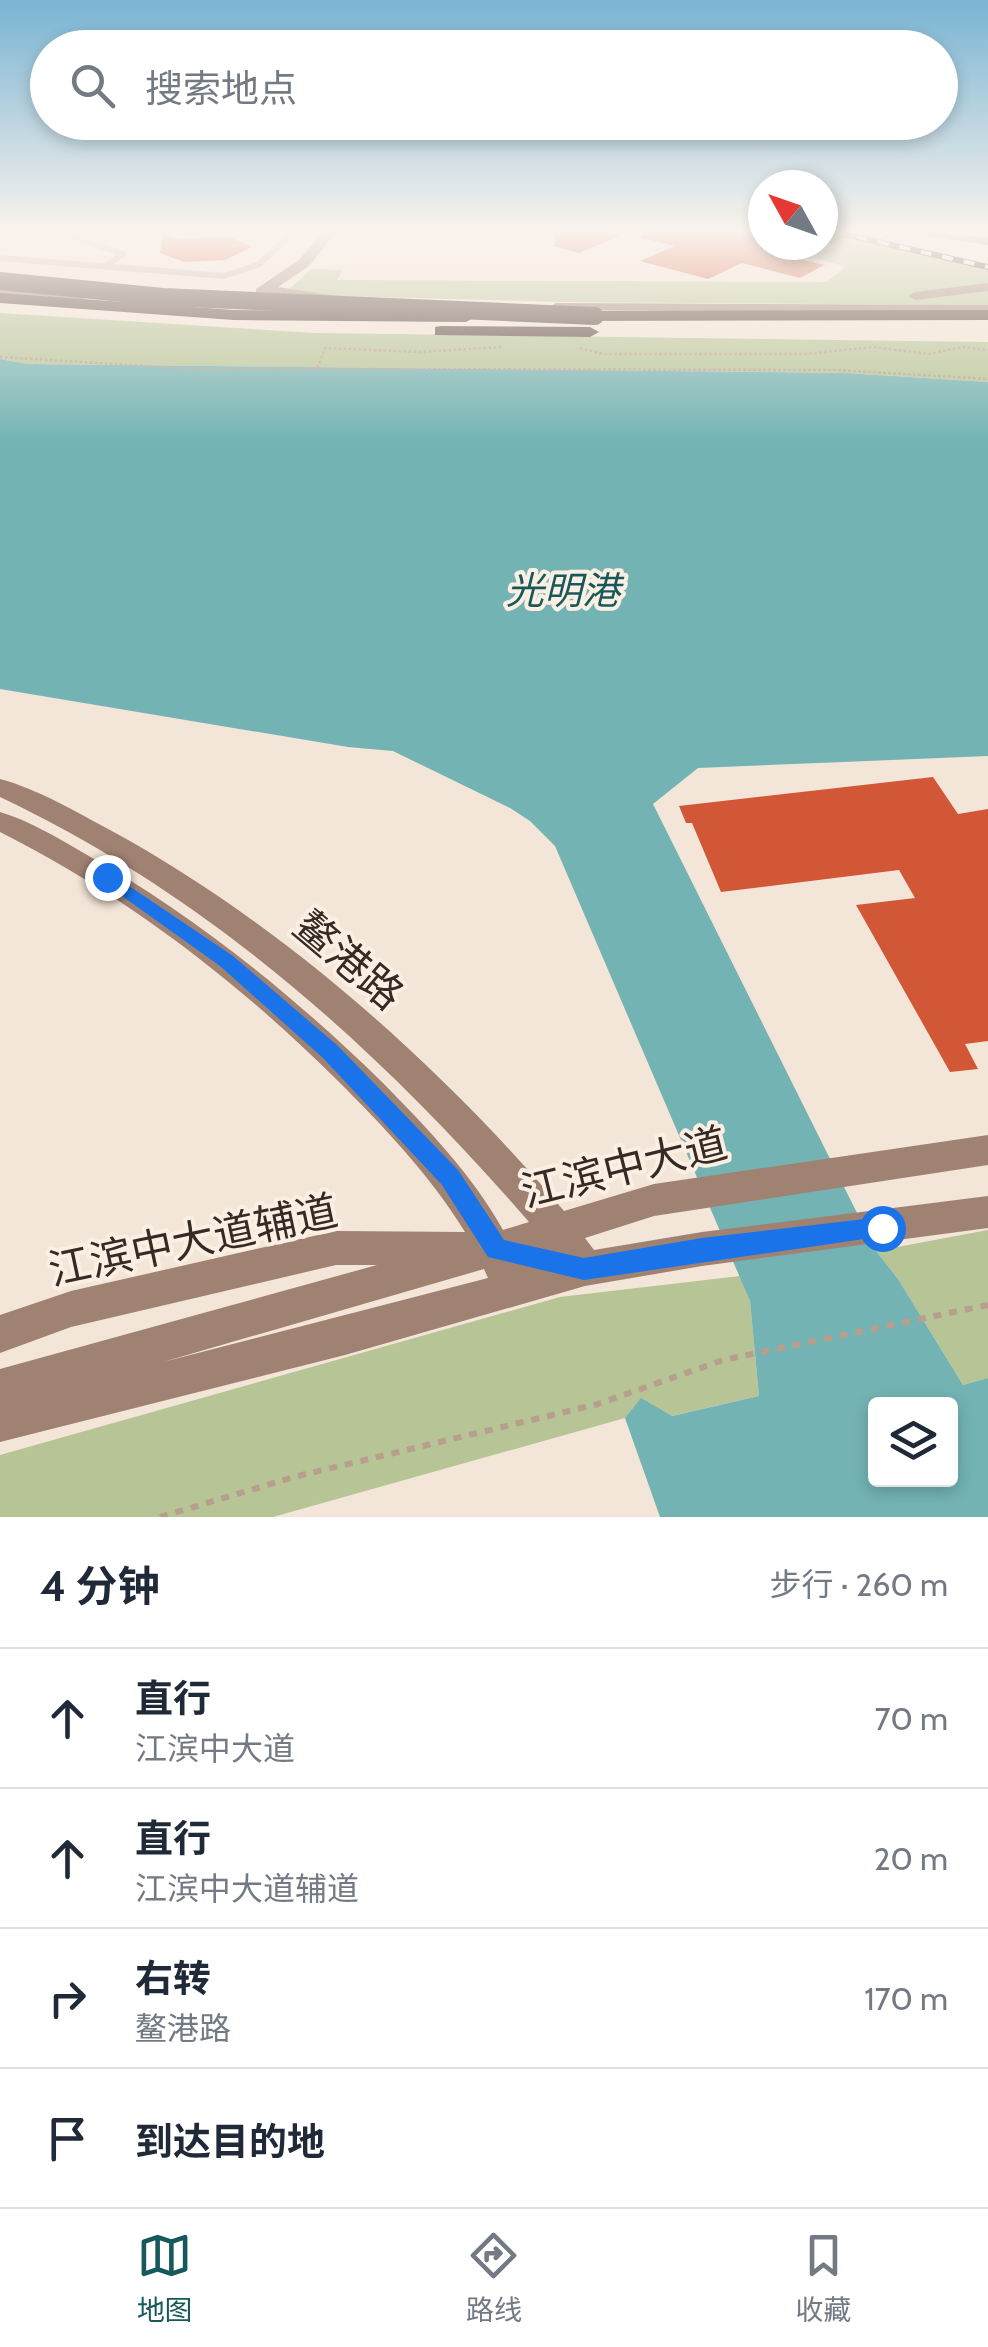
<!DOCTYPE html>
<html lang="zh">
<meta charset="utf-8">
<style>
body{margin:0;font-family:Cabin,"Noto Sans SC",sans-serif;background:#f6f6f7;color:#1f2937}
.controls{position:absolute;right:30px;bottom:30px;display:grid;overflow:hidden;border-radius:10px;box-shadow:0 5px 15px #0003}
.controls button{width:90px;height:90px;display:grid;place-items:center;padding:0;border:0;border-bottom:2px solid #e0e1e3;background:#fff;color:#1f2937;font:50px sans-serif}
.compass{position:absolute;left:748px;top:170px;width:90px;height:90px;border-radius:50%;background:#fff;box-shadow:0 5px 15px #0003;rotate:310deg}
.stop{position:absolute;width:30px;height:30px;margin:-22px;border:8px solid #1a73e8;border-radius:50%;background:#fff}
.stop.end{background:#1a73e8;border-color:#fff;box-shadow:0 2px 10px #0008}
.list{margin:0;padding:0;list-style:none}
h2{display:flex;justify-content:space-between;align-items:center;height:130px;margin:0;padding:0 40px;font-size:42px}
h2 small{font-size:32px;font-weight:400;color:#747a83}
.list li{display:grid;grid-template-columns:65px 1fr auto;gap:30px;align-items:center;box-sizing:border-box;height:140px;padding:0 40px;border-top:2px solid #e0e1e3}
.list b{display:block;font-size:38px;white-space:nowrap}
.list p{margin:0;font-size:32px;white-space:nowrap;color:#747a83}
.list em{font-size:32px;font-style:normal;color:#747a83}
.icon{flex:none;width:55px;height:55px;fill:none;stroke:currentColor;stroke-width:2;stroke-linecap:round;stroke-linejoin:round}
.map{position:relative;flex:none;width:988px;height:1517px;overflow:hidden}
.search{position:absolute;background:#fff;box-shadow:0 5px 15px #0003;left:30px;right:30px;top:30px;height:110px;display:flex;align-items:center;gap:25px;box-sizing:border-box;padding:0 35px;border-radius:55px;color:#747a83;font-size:38px}
.sheet{height:690px;background:#fff}
nav{display:flex;justify-content:space-around;align-items:center;box-sizing:border-box;height:140px;border-top:2px solid #e0e1e3;background:#fff;font-size:28px;color:#747a83}
nav a{display:grid;justify-items:center;gap:5px}
nav .on{color:#17595b}
.map>svg:first-child{display:block}
.green{fill:#b6c496}
.water{fill:#73b3b3;fill-rule:evenodd}
.building{fill:#d25736}
.lines{fill:none;stroke-linecap:round;stroke-linejoin:round}
.path-far1{stroke:#b89e8c;stroke-width:2.5;stroke-dasharray:2.5 2.5;stroke-linecap:butt}
.path{stroke:#b89e8c;stroke-width:6;stroke-dasharray:8 8;stroke-linecap:butt}
.lane{stroke:#ccb4a2;stroke-width:6}
.secondary{fill:#a08273;fill-rule:evenodd}
.primary{fill:#7a6054;fill-rule:evenodd}
.highway{fill:#58433b;fill-rule:evenodd}
.rail-casing{stroke:#362a25;stroke-width:6}
.rail{stroke:#fbefe3;stroke-width:4;stroke-dasharray:11;stroke-linecap:butt}
.highway-bridge{stroke:#58433b;stroke-width:18}
.route{fill:#1a73e8}
.labels{text-anchor:middle;stroke-width:8;stroke-linejoin:round;paint-order:stroke}
.water-label{font-size:38px;font-style:italic;fill:#17595b;stroke:#fbefe3}
.near-street-label{font-size:42px;fill:#362a25;stroke:#fbefe3}
</style>
<div class="map">
<svg width="988" height="1517" viewBox="0 0 988 1517">
<rect width="100%" height="100%" fill="#f3e5d7"/>
<path class="green" d="M823,232L988,270V305L565,302L336,296L289,289L312,269L343,270L337,280L826,282L846,267L813,257L834,246L823,241Z
M0,313L315,333L988,342V382L846,373L28,364L0,359Z
M988,1230V1378L963,1385L898,1279L876,1251Z
M740,1276L750,1301L759,1396L671,1416L641,1399L625,1418L273,1517H0V1455L560,1297Z"/>
<path class="water" d="M0,359L28,364L846,373L988,382V756L698,768L653,804L876,1251L898,1279L963,1385L988,1378V1517H660L625,1418L641,1398L672,1416L759,1396L750,1301L555,846L530,821L510,808L393,751L348,747L0,689ZM876,1404H950V1480H876Z"/>
<path class="building" d="M556,232H629L579,253L554,246Z
M642,232H735L763,239V250L824,265L800,278L742,263L708,279L640,261L675,246L641,238Z
M163,234L179,239L228,236L252,247L225,260L184,262L160,253Z
M933,777L958,814L988,809V1041L965,1044L978,1069L950,1072L856,905L915,898L899,870L721,892L692,823H686L679,806Z"/>
<g class="lines">
<path class="path-far1" d="M501,347L419,352L325,348L317,369L836,370L988,379
M580,348L603,354H805L873,347L929,354L963,347L988,350
M0,357L195,369H317"/>
<path class="path" d="M160,1517L294,1477L598,1404L723,1360L988,1305"/>
<path class="lane" d="M61,232L123,254L107,265
M0,258L224,276L258,265L294,232"/>
<path class="secondary" d="M323,232H336L309,266L278,287L337,296V302L256,295V289L299,260Z
M988,283V291L915,300L908,296L915,292Z
M0,287L79,296L86,300L79,304L0,295Z
M556,303L988,305V313L551,310L549,307Z
M0,779C38,789 76,812 110,830C281,923 439,1064 564,1211L654,1184L988,1135V1165L654,1216L585,1238L594,1250L702,1232L988,1196V1228L702,1266L585,1286L345,1355L0,1442V1369L377,1265H336L71,1327L0,1353V1315L71,1291L336,1231L465,1232C430,1175 384,1127 337,1080C237,981 127,896 0,832V812C28,820 56,837 82,852C193,914 292,994 383,1083C427,1128 472,1174 503,1230L529,1222C378,1048 209,896 0,797ZM484,1269L488,1278L163,1362Z"/>
<path class="primary" d="M919,232L988,237V245L925,236Z"/>
<path class="highway" d="M0,293L234,310L466,312L475,317L466,322L234,320L0,303Z
M988,310V320L562,321L553,316L562,311Z
M441,326L590,327L599,332L590,337L435,335V327Z"/>
<defs>
<path id="rail" d="M835,232L988,267"/>
</defs>
<use href="#rail" class="rail-casing"/>
<use href="#rail" class="rail"/>
<path class="highway-bridge" d="M0,281L163,297L595,316"/>
</g>
<linearGradient id="sky" x2="0" y2="1"><stop stop-color="#79b4d3"/><stop offset="0.52" stop-color="#faf3ed"/><stop offset="1" stop-color="#faf3ed" stop-opacity="0"/></linearGradient>
<rect width="988" height="444" fill="url(#sky)"/>
<path class="route" d="M107,871L233,956L338,1046L458,1170L504,1240L584,1258L702,1238L882,1217L891,1221L894,1228L891,1235L584,1280L488,1257L442,1185L323,1058L220,966L101,881V873Z"/>
<g class="labels">
<g class="water-label">
<text x="563" y="604">光明港</text>
</g>
<g class="near-street-label">
<text transform="translate(349 960) rotate(40)" y="15">鳌港路</text>
<text transform="translate(624 1167) rotate(-14)" y="15">江滨中大道</text>
<text transform="translate(193 1240) rotate(-12)" y="15">江滨中大道辅道</text>
</g>
</g>
</svg>
<div class="controls">
<button><svg class="icon" aria-label="layers" viewBox="0 0 24 24"><path d="M12 4l9 5-9 5-9-5zM3 14l9 5 9-5"/></svg></button>
</div>
<svg class="compass" viewBox="-18 -18 36 36"><path d="M0-13l5 13h-10z" fill="#e53935"/><path d="M0 13l5-13h-10z" fill="#747a83"/></svg>
<div class="stop" style="left:882px;top:1228px"></div>
<div class="stop end" style="left:107px;top:877px"></div>
<div class="search"><svg class="icon" aria-label="search" viewBox="0 0 24 24"><circle cx="10" cy="10" r="6"/><path d="M15 15l6 6"/></svg>搜索地点</div>
</div>
<section class="sheet">
<h2>4 分钟<small>步行 · 260 m</small></h2>
<ul class="list">
<li><svg class="icon" aria-label="ahead" viewBox="0 0 24 24"><path d="M12 20V5M6 11l6-6 6 6"/></svg><div><b>直行</b><p>江滨中大道</p></div><em>70 m</em></li>
<li><svg class="icon" aria-label="ahead" viewBox="0 0 24 24"><path d="M12 20V5M6 11l6-6 6 6"/></svg><div><b>直行</b><p>江滨中大道辅道</p></div><em>20 m</em></li>
<li><svg class="icon" aria-label="right" viewBox="0 0 24 24"><path d="M7 20v-9h11M14 6l5 5-5 5"/></svg><div><b>右转</b><p>鳌港路</p></div><em>170 m</em></li>
<li><svg class="icon" aria-label="arrive" viewBox="0 0 24 24"><path d="M6 21V4h12l-3 4 3 4H6"/></svg><div><b>到达目的地</b></div></li>
</ul>
</section>
<nav>
<a class="on"><svg class="icon" aria-label="map" viewBox="0 0 24 24"><path d="M3 6l6-2 6 2 6-2v14l-6 2-6-2-6 2zM9 4v14M15 6v14"/></svg>地图</a>
<a><svg class="icon" aria-label="directions" viewBox="0 0 24 24"><path d="M12 3l9 9-9 9-9-9zM9 14v-3h6M13 9l2 2-2 2"/></svg>路线</a>
<a><svg class="icon" aria-label="saved" viewBox="0 0 24 24"><path d="M7 4h10v16l-5-4-5 4z"/></svg>收藏</a>
</nav>
